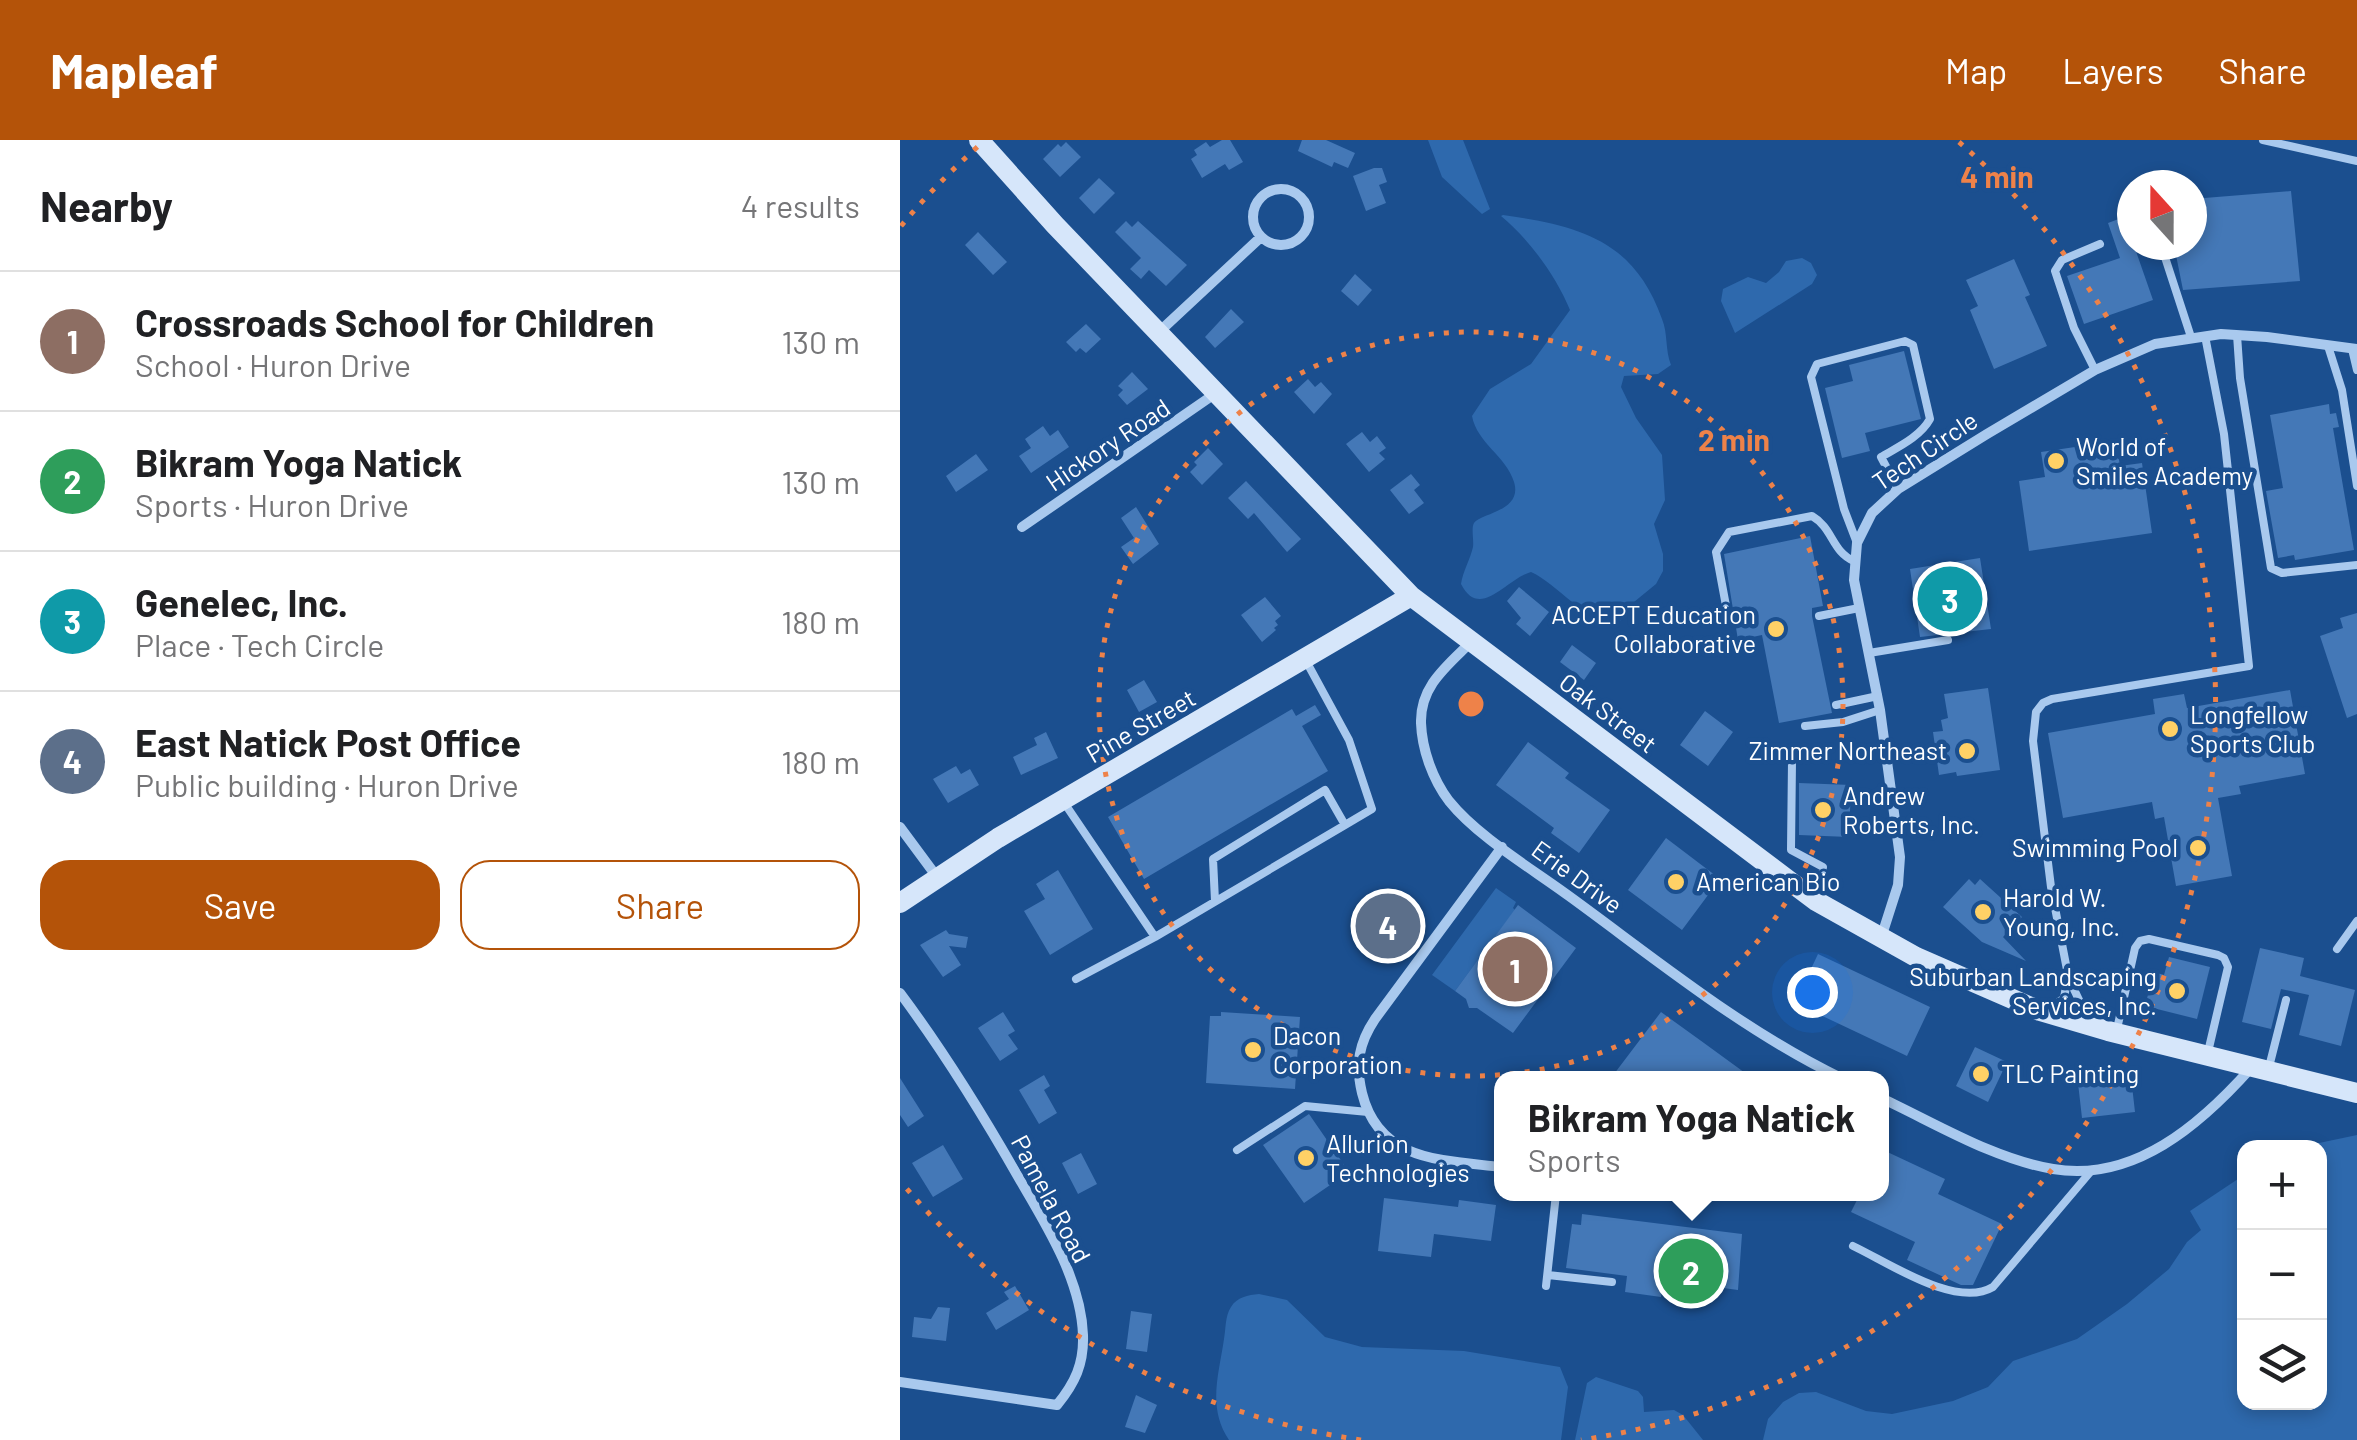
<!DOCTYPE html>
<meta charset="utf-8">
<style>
body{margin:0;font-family:Barlow,sans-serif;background:#f6f6f6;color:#202124}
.controls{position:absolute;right:30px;bottom:30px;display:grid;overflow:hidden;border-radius:20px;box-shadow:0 5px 15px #0003}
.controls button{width:90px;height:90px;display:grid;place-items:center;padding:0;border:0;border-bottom:2px solid #e0e0e0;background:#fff;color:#202124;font:50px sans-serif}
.compass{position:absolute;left:1217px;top:30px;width:90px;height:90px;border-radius:50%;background:#fff;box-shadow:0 5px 15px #0003;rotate:339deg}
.you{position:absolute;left:912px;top:852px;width:35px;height:35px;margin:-25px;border:8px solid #fff;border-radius:50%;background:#1a73e8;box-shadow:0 0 0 15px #1a73e833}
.badge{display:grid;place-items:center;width:65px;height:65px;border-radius:50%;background:#b45309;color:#fff;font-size:32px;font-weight:700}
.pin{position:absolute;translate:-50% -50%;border:5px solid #fff;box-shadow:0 2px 10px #0006}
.popup{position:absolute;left:594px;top:931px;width:395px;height:130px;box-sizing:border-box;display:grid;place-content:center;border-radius:20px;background:#fff;filter:drop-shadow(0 2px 8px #0005);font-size:32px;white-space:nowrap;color:#757577}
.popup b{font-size:38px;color:#202124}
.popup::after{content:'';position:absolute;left:50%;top:100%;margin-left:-20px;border:20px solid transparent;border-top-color:#fff}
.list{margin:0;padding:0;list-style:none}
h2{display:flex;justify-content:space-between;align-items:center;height:130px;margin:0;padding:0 40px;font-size:42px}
h2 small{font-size:32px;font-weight:400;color:#757577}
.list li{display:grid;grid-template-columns:65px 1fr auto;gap:30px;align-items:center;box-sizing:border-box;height:140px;padding:0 40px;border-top:2px solid #e0e0e0}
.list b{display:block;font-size:38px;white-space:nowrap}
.list p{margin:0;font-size:32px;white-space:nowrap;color:#757577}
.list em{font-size:32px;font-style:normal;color:#757577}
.actions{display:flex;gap:20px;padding:30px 40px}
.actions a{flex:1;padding:22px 0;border:2px solid #b45309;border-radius:30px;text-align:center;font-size:35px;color:#b45309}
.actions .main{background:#b45309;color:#fff}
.icon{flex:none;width:55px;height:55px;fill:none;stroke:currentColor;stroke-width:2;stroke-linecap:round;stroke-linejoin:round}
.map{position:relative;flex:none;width:1457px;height:1300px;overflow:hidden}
header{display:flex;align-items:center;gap:60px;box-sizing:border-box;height:140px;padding:0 50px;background:#b45309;color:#fff}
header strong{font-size:48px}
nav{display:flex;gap:55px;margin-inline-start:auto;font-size:35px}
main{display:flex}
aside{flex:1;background:#fff}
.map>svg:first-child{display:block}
.green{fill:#2e69ad}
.building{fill:#4478b7}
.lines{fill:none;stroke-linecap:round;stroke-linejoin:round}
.lane{stroke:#a9c9ee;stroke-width:8}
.street{stroke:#a9c9ee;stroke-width:10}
.secondary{stroke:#d6e6fa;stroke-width:20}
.ring{fill:none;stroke:#ee8249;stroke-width:5;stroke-dasharray:5 10}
.poi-dot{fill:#ffd166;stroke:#1b4f8f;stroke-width:4}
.labels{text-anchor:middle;stroke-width:9;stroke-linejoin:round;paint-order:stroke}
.street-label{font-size:25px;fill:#fff;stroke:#1b4f8f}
.poi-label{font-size:25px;fill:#fff;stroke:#1b4f8f;text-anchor:start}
.centre{fill:#ee8249;stroke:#1b4f8f;stroke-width:5}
.ring-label{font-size:30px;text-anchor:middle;font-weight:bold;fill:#ee8249;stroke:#1b4f8f;stroke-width:9;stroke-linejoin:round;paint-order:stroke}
</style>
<header>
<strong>Mapleaf</strong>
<nav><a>Map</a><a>Layers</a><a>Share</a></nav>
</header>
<main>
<aside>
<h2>Nearby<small>4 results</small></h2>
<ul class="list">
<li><span class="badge" style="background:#8d6e63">1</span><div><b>Crossroads School for Children</b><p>School · Huron Drive</p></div><em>130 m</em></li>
<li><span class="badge" style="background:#2e9e5b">2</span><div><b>Bikram Yoga Natick</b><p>Sports · Huron Drive</p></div><em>130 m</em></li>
<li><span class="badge" style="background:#0f9aa8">3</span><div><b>Genelec, Inc.</b><p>Place · Tech Circle</p></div><em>180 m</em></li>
<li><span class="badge" style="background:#5c6f8a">4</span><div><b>East Natick Post Office</b><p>Public building · Huron Drive</p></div><em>180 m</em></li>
</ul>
<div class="actions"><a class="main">Save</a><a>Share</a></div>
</aside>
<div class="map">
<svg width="1457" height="1300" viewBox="0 0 1457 1300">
<rect width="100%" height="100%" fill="#1b4f8f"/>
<path class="green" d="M528,0H563L590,69L582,74L542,37Z
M603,75C680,86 734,100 762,179C768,193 765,210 771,225L758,234L724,236L721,247L736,278L762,315L765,360L754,384L763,414V431L756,444L734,462L720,481C685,485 660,445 631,432C606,439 580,481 561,444C563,431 570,420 573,407C574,400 571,388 574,383C581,373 623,371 614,342C606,316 577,303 572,276L590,249L631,224L670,170C656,136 629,99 601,76Z
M902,118L911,123L917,135L912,144L835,193L821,161L823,149L848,137L866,143L879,132L886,121Z
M596,748L616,762L613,768L615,770L555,851L532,835Z
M1457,995V1300H863L868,1279L883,1262L899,1253L916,1252L966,1271L992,1274L1053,1261L1088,1247L1113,1221L1177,1199L1227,1164L1269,1129L1287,1102L1301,1090L1290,1071L1344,1035V1262H1420V1008L1400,1007Z
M359,1154L387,1160L425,1197L462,1207L564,1211L660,1227L668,1247L661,1300H329C307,1267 319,1234 324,1199C326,1188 325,1176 331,1167C337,1157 348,1155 359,1154Z
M696,1237L738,1251L743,1257L744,1272L774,1270L783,1275L803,1300H675L687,1243Z"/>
<path class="building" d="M322,0H330L343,22L329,30L325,24L302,38L291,19L297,15L294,10L306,2L310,7Z
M402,0H426L455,13L448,28L434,22L432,27L398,11Z
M166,2L181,17L160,37L143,19L158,4L161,7Z
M474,28H482L487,42L479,45L486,63L466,71L453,36Z
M199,38L215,53L194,74L179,58Z
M1391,51L1400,141L1283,150L1274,105H1292V59Z
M1224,77L1253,160L1184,184L1167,136L1220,118L1208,83Z
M226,81L232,87L238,81L287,125L266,146L249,130L241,139L230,129L241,118L215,92Z
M78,92L107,122L93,135L65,105Z
M1114,119L1130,155L1125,157L1147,206L1094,229L1070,170L1078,166L1066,140Z
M455,134L472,150L458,166L441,151Z
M331,169L344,182L315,208L305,197Z
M186,184L201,199L186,213L180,208L176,212L166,202Z
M1004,211L1021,279L965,293L970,311L942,318L925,248L953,241L949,225Z
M232,232L248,249L227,265L218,255L223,250L218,246Z
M408,239L415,247L421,242L432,254L414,274L394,252Z
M1429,264L1430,274L1436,273L1439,287L1433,288L1454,410L1395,420L1394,415L1378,418L1366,351L1383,348L1370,275Z
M143,286L150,296L158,290L169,307L131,333L119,316L131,308L125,299Z
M462,292L470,302L477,296L486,308L479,313L485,319L469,332L446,304Z
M1216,301L1220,326L1242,323L1252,393L1129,411L1119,341L1145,337L1141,312Z
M308,308L323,324L302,345L290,332L297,325L294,322Z
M76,314L88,330L56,352L46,336Z
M511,334L520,345L514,350L524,363L509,374L490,350Z
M346,341L401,399L387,412L354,373L348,379L328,358Z
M236,367L259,404L233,424L221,407L234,398L221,378Z
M910,396L923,466L912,468V476L932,573L879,583L862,495L838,500L824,414Z
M1080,418L1091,489L1020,497L1010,429Z
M619,447L649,472L630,496L616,484L621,478L607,461Z
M365,457L381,476L375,481L378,485L374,488L376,490L362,502L341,475Z
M1457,473V574L1447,578L1420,496L1443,488L1440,478Z
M672,505L696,523L684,540L660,522Z
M244,540L257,562L239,572L227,550Z
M1088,548L1100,630L1057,636L1056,632L1039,635L1033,592L1043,591L1041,580L1048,578L1044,554Z
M1390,550L1405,634L1339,646L1341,654L1318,658L1332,736L1276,746L1264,677L1255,679L1252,662L1163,678L1148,593L1255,574L1253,559L1284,554L1287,568Z
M415,565L421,575L402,586L428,631L244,739L208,677L392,569L396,576Z
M805,571L833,592L808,626L780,605Z
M146,592L158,618L121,635L113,617L137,605L134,598Z
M628,602L669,633L665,638L710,670L679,713L651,693L654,688L596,645Z
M56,626L61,634L70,629L79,645L48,663L33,639Z
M899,643L951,645L949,697L899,695Z
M766,698L820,739L782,790L728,750Z
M158,730L193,789L150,815L124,771L145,759L136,744Z
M1069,739L1075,745L1080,739L1122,777L1103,797L1126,821L1082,802L1043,767Z
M491,760L512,776L484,812L464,797Z
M618,765L676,808L613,893L577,868H569L566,859L555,851Z
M46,790L49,794L68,797L66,808L49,806L61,825L43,837L20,805Z
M1360,808L1404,818L1400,836L1455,850L1441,906L1399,895L1409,855L1381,849L1371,889L1342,882Z
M918,814L1030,867L1007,916L895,863Z
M1269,817L1310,827L1297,879L1245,866L1254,832L1264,835Z
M103,872L115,891L108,895L118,909L100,921L78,888Z
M321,872L400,877L395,949L306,943L310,876H321Z
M761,872L804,903L852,938H711Z
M1075,907L1107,922L1088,962L1056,946Z
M1203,931L1205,940L1231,937L1235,972L1182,978L1178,943H1183L1182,933Z
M144,935L150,946L144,950L157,973L139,984L119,950Z
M0,938L24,976L8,987L0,975Z
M409,974L449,1032L404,1063L363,1005Z
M43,1005L63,1039L33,1057L12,1023Z
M981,1009L1045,1039L1038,1054L1102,1084L1073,1145H1061L1007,1120L1015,1102L951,1072L960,1054H981Z
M181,1013L197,1044L178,1054L162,1023Z
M484,1058L558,1067L559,1060L596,1065L591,1101L534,1094L531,1117L478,1111Z
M682,1074L842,1094L838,1150L764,1140L761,1157L725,1152L727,1136L666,1128L672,1084L681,1085Z
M115,1146L129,1170L96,1190L86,1173L109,1159L104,1152Z
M38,1167L50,1168L46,1201L12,1197L14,1177L31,1179Z
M231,1171L252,1174L247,1212L226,1209Z
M236,1255L257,1265L245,1293L225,1287Z"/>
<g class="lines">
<path class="lane" d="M1363,0L1457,21
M1261,105L1291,197
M1337,195L1340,238L1371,428L1382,433L1457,425
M1428,206L1442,250L1457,346
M1452,209L1457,230
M1195,230L1174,188L1155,131L1162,120L1200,104
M957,403L944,369L911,237L917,224L1005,201L1013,205L1030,279C1020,297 998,307 981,317L998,349
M919,476L959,468
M829,482L816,412L829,392L912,376C933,388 932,412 954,421
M969,513L1048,500
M936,565L978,556
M905,586L943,582L980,570
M892,621L891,710L923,727L917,757
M163,661L255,797L445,685L472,669L449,600L405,519
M315,761L313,719L425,650L445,685
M1437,809L1457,781
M176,839L255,797
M1169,839L1180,862L1196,882
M1149,869L1164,858L1168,835L1151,747L1133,601L1136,572L1143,563L1152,559L1349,526L1324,294L1305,196
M1217,889L1235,808L1240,801L1249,799L1318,815L1324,818L1328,827L1308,912
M1369,927L1386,860
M337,1010L405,966L468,972
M953,1106C989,1123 1056,1169 1093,1147L1192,1030
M648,1135L712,1142
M646,1146L656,1054"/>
<path class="street" d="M353 77a28 28 0 1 1 56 0a28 28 0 1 1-56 0Z
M259,192L361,97
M122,387L316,253
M571,502C547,526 520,546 521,583C522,610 533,640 549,661C578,697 631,728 669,756C757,820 842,890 941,938
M0,687L37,737
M981,798L998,745L1000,717L980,570L954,440L957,403L972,373L998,349L1087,294L1195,230L1255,204L1321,194L1367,197L1457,209
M0,853C45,913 83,975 120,1040C147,1086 181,1140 183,1195C184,1224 175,1243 157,1265L0,1242
M981,958C1035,983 1093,1019 1153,1029C1234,1043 1301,984 1351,928
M601,1027C542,1020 479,1022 462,953C455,924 459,903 475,879L602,707"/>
<path class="secondary" d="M79,0L155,85L511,456L916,761L1016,817L1140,871L1208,891L1457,953
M0,763L98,698L511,456"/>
</g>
<g class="ring">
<circle cx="571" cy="564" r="372"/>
<path d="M461 1300A744 744 0 0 1 1 1042M1 86A744 744 0 0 1 83 2M1059 2A744 744 0 0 1 681 1300"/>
</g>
<g class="poi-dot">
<circle cx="1156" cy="321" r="10"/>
<circle cx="876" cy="489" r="10"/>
<circle cx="1270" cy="589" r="10"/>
<circle cx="1067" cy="611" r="10"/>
<circle cx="923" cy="670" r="10"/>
<circle cx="1298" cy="708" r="10"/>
<circle cx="776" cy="742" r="10"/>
<circle cx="1083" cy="772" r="10"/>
<circle cx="1277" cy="851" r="10"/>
<circle cx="353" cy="910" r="10"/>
<circle cx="1081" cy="934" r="10"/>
<circle cx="406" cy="1018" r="10"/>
</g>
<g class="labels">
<g class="street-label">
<text transform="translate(208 305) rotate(-34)" y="9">Hickory Road</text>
<text transform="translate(1025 311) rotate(-34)" y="9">Tech Circle</text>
<text transform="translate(708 573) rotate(37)" y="9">Oak Street</text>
<text transform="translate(241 586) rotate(-30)" y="9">Pine Street</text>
<text transform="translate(677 737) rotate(36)" y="9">Erie Drive</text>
<text transform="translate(151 1059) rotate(62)" y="9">Pamela Road</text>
</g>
<g class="poi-label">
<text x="1176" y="316">World of<tspan x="1176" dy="29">Smiles Academy</tspan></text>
<text x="856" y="484" text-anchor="end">ACCEPT Education<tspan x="856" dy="29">Collaborative</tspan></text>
<text x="1290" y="584">Longfellow<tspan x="1290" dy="29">Sports Club</tspan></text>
<text x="1047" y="620" text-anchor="end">Zimmer Northeast</text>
<text x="943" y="665">Andrew<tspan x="943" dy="29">Roberts, Inc.</tspan></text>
<text x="1278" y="717" text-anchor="end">Swimming Pool</text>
<text x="796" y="751">American Bio</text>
<text x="1103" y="767">Harold W.<tspan x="1103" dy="29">Young, Inc.</tspan></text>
<text x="1257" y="846" text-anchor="end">Suburban Landscaping<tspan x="1257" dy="29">Services, Inc.</tspan></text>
<text x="373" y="905">Dacon<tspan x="373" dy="29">Corporation</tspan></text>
<text x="1101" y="943">TLC Painting</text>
<text x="426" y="1013">Allurion<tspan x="426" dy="29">Technologies</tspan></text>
</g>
</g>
<circle cx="571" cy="564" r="15" class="centre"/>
<g class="ring-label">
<text x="1097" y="48">4 min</text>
<text x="834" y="311">2 min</text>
</g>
</svg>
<div class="controls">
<button>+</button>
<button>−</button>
<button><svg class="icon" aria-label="layers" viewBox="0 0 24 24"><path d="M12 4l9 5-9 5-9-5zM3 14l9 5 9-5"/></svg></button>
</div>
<svg class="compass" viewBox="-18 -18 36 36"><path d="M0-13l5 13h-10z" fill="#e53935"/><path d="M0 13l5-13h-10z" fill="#757577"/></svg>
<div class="you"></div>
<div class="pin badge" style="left:615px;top:829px;background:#8d6e63">1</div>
<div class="pin badge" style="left:791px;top:1131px;background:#2e9e5b">2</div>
<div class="popup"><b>Bikram Yoga Natick</b>Sports</div>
<div class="pin badge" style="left:1050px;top:459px;background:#0f9aa8">3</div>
<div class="pin badge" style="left:488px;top:786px;background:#5c6f8a">4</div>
</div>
</main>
